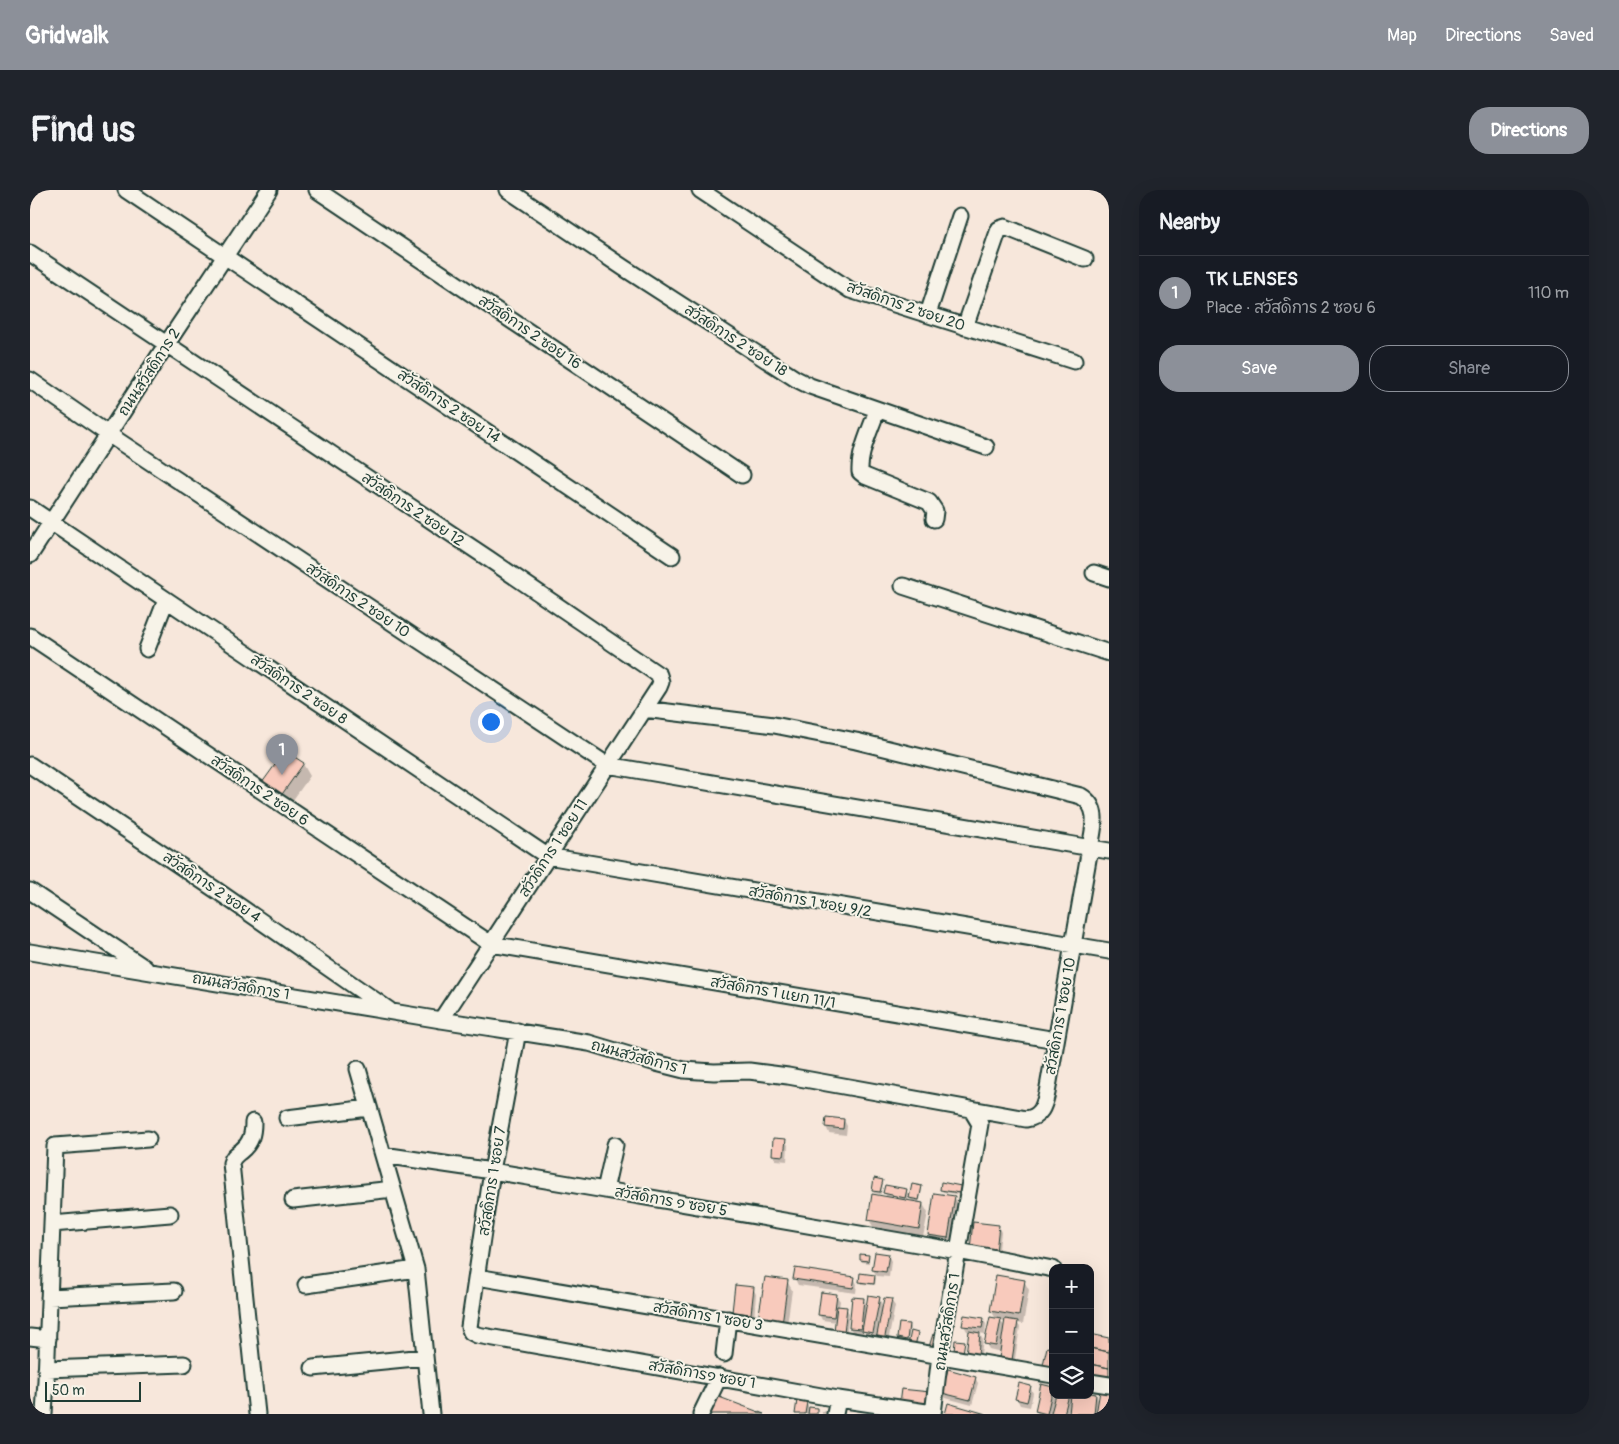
<!DOCTYPE html>
<meta charset="utf-8">
<style>
body{margin:0;font-family:Pangolin,"Playpen Sans Thai",sans-serif;background:#20242c;color:#f1f3f6}
.controls{position:absolute;right:15px;bottom:15px;display:grid;overflow:hidden;border-radius:10px;box-shadow:0 5px 20px #0002}
.controls button{width:45px;height:45px;display:grid;place-items:center;padding:0;border:0;border-bottom:1px solid #363941;background:#171b24;color:#f1f3f6;font:25px sans-serif}
.scale{position:absolute;left:15px;bottom:12px;width:96px;box-sizing:border-box;padding-left:5px;border:2px solid #1f3d34;border-top:0;font-size:14px;line-height:18px;white-space:nowrap;color:#1f3d34;-webkit-text-stroke:4px #f7f3e8;paint-order:stroke}
.you{position:absolute;left:460px;top:531px;width:18px;height:18px;margin:-12px;border:4px solid #fff;border-radius:50%;background:#1a73e8;box-shadow:0 0 0 8px #1a73e833}
.badge{display:grid;place-items:center;width:32px;height:32px;border-radius:50%;background:#8c9099;color:#fff;font-size:16px;font-weight:700}
.pin{position:absolute;translate:-50% -41px;filter:drop-shadow(0 1px 2px #0008)}
.pin::after{content:'';position:absolute;top:26px;width:18px;height:15px;background:inherit;clip-path:polygon(0 0,100% 0,50% 100%)}
.list{margin:0;padding:0;list-style:none}
h2{display:flex;justify-content:space-between;align-items:center;height:65px;margin:0;padding:0 20px;font-size:21px}
h2 small{font-size:16px;font-weight:400;color:#9ea1a6}
.list li{display:grid;grid-template-columns:32px 1fr auto;gap:15px;align-items:center;box-sizing:border-box;height:75px;padding:0 20px;border-top:1px solid #363941}
.list b{display:block;font-size:19px;white-space:nowrap}
.list p{margin:0;font-size:16px;white-space:nowrap;color:#9ea1a6}
.list em{font-size:16px;font-style:normal;color:#9ea1a6}
.actions{display:flex;gap:10px;padding:15px 20px}
.actions a{flex:1;padding:11px 0;border:1px solid #8c9099;border-radius:20px;text-align:center;font-size:18px;color:#8c9099}
.actions .main{background:#8c9099;color:#fff}
.icon{flex:none;width:28px;height:28px;fill:none;stroke:currentColor;stroke-width:2;stroke-linecap:round;stroke-linejoin:round}
.map{position:relative;flex:none;width:1079px;height:1224px;overflow:hidden;border-radius:20px}
header{display:flex;align-items:center;gap:30px;box-sizing:border-box;height:70px;padding:0 25px;background:#8c9099;color:#fff}
header strong{font-size:24px}
nav{display:flex;gap:28px;margin-inline-start:auto;font-size:18px}
.intro{display:flex;align-items:center;justify-content:space-between;box-sizing:border-box;height:120px;padding:0 30px}
h1{margin:0;font-size:35px}
.button{padding:12px 22px;border-radius:20px;background:#8c9099;color:#fff;font-size:18px;font-weight:700}
main{display:flex;gap:30px;padding:0 30px}
aside{flex:1;background:#171b24;border-radius:20px;box-shadow:0 5px 20px #0002}
.map>svg:first-child{display:block}
.shadow{fill:#0003;fill-rule:evenodd}
.building{fill:#f8cabc;stroke:#1f3d34}
.lines{fill:none;stroke-linecap:round;stroke-linejoin:round}
.minor-casing{stroke:#1f3d34;stroke-width:19}
.minor{stroke:#f7f3e8;stroke-width:15}
.labels{text-anchor:middle;stroke-width:4;stroke-linejoin:round;paint-order:stroke}
.street-label{font-size:15px;fill:#1f3d34;stroke:#f7f3e8}
</style>
<header>
<strong>Gridwalk</strong>
<nav><a>Map</a><a>Directions</a><a>Saved</a></nav>
</header>
<div class="intro"><h1>Find us</h1><a class="button">Directions</a></div>
<main>
<div class="map">
<svg width="1079" height="1224" viewBox="0 0 1079 1224">
<rect width="100%" height="100%" fill="#f7e7db"/>
<filter id="ink" filterUnits="userSpaceOnUse"><feTurbulence type="fractalNoise" baseFrequency=".02" numOctaves="2"/><feDisplacementMap in="SourceGraphic" scale="10" xChannelSelector="R" yChannelSelector="G"/><feConvolveMatrix kernelMatrix="1 2 1 2 8 2 1 2 1" color-interpolation-filters="sRGB"/></filter>
<g filter="url(#ink)">
<path class="shadow" d="M255,562L273,574L280,586L255,621L237,609Z
M814,930L817,936L816,945L799,943L796,937Z
M755,950L758,955L757,971L746,970L743,965Z
M852,991L853,993L851,1004L844,1003L843,1000Z
M891,997L892,1000L889,1014H893L898,1023L893,1047L844,1038L839,1030L857,1008L855,1003L876,1000L880,1008ZM879,1007L883,1013L878,1012Z
M931,997L932,999L931,1005L913,1002L911,999Z
M924,1007L929,1016L923,1056L904,1053L899,1044Z
M968,1036L971,1042L968,1067L945,1064Z
M858,1065L861,1071L859,1087L847,1086L843,1080Z
M838,1066L839,1073L832,1072L831,1070Z
M844,1086L846,1088L845,1095L832,1094L831,1092Z
M824,1088L827,1094L826,1103L768,1095L765,1089Z
M757,1091L762,1100L756,1142L735,1139Z
M994,1091L999,1100L993,1134L987,1133L990,1137L984,1175L973,1174L970,1168L971,1162L959,1159L956,1154L966,1129L961,1120ZM970,1130L976,1131L975,1137Z
M723,1098L726,1104L724,1130L707,1128L704,1122Z
M806,1105L810,1111L809,1117L816,1118L819,1123L816,1147L807,1132L792,1130L789,1124Z
M849,1108L853,1117L861,1110L865,1116L857,1157L837,1146L834,1141L833,1144L823,1143L820,1138L833,1109L838,1117Z
M953,1129L956,1134L955,1144L949,1143L953,1150L950,1170L941,1169L940,1142L937,1141L934,1136Z
M879,1135L880,1138L878,1149H881L887,1144L888,1146L886,1158L880,1152L870,1150L868,1148Z
M945,1188L948,1193L942,1215L916,1208L913,1203Z
M1000,1197L1003,1203L1000,1217L990,1215L987,1209Z
M1023,1198V1205H1066L1069,1212L1079,1204V1224H1040L1041,1220H1039L1038,1224H1023L1022,1222L1021,1224H1008L1006,1221Z
M776,1213L779,1218L787,1219L788,1224H766Z
M792,1221L800,1222L802,1224H792Z"/>
<path class="building" d="M255,561L274,573L248,610L229,597Z
M796,927L814,929L813,939L795,937Z
M743,948L756,949L754,966L742,965Z
M844,988L853,990L850,1002L842,1001Z
M911,992L931,996L930,1003L910,1000Z
M882,994L892,996L889,1010L879,1008Z
M855,995L877,999L875,1008L853,1003Z
M904,1003L925,1006L918,1048L898,1045Z
M842,1004L893,1013L889,1039L838,1030Z
M943,1032L969,1035L966,1062L940,1059Z
M845,1062L859,1064L856,1082L842,1080Z
M830,1064L839,1065L838,1071L830,1070Z
M765,1078L825,1087L823,1098L763,1089Z
M830,1083L845,1085L844,1094L829,1092Z
M966,1085L995,1090L989,1126L960,1121Z
M735,1087L758,1090L752,1134L728,1130Z
M705,1095L724,1097L721,1124L702,1122Z
M791,1102L807,1104L804,1127L788,1125Z
M838,1105L850,1107L843,1143L832,1141Z
M822,1107L834,1108L831,1139L819,1138Z
M854,1108L862,1109L854,1152L846,1150Z
M807,1116L817,1117L814,1142L804,1141Z
M934,1125L954,1128L952,1138L932,1136Z
M960,1127L971,1129L966,1156L954,1154Z
M975,1129L988,1131L982,1170L969,1168Z
M869,1133L879,1134L877,1150L867,1148Z
M881,1141L888,1143L885,1156L878,1155Z
M939,1141L950,1143L948,1165L936,1164Z
M903,1144L910,1146L906,1160L899,1157Z
M1060,1144L1079,1148V1162L1060,1158Z
M925,1150L935,1151L933,1163L924,1162Z
M1017,1157L1023,1159V1181L1012,1179Z
M1060,1158L1079,1162V1178L1060,1174Z
M1060,1174L1079,1178V1190L1060,1186Z
M918,1179L946,1187L940,1210L912,1203Z
M989,1193L1001,1196L997,1212L985,1209Z
M1011,1194L1023,1197L1017,1224L1005,1221Z
M871,1199L900,1202L898,1217L869,1214Z
M1070,1201L1079,1203V1224H1066Z
M1060,1203L1066,1204L1064,1224H1039L1041,1205H1060Z
M684,1205L734,1224H677Z
M1026,1205H1039L1034,1224L1021,1223Z
M767,1210L777,1212L775,1224H765Z
M918,1213L956,1224H915Z
M779,1217L787,1218V1224H778Z"/>
<g class="lines">
<defs>
<path id="minor" d="M96,0L642,366
M287,0L712,285
M478,0L594,78L766,189L780,196L956,257
M670,0L820,100L1044,171
M0,63L459,369L629,485L631,492L629,497L411,830
M898,124L930,26
M935,137L969,39L975,37L1055,69
M0,190L78,244L577,575L1079,661
M847,220C841,239 829,261 830,282L835,286L899,312L905,321L904,329
M0,318L517,666L1079,761
M0,365L136,155L239,0
M1064,383L1079,388
M873,396L1079,463
M0,446L461,754L1026,850
M117,459L136,410
M0,575L186,700L359,820
M0,701L115,778
M0,762L411,830L559,853L626,873L654,880L684,882L719,881L758,886L996,929C1011,927 1014,916 1017,903L1060,658C1063,639 1071,618 1051,606L826,551L744,535L614,519
M488,841L462,981L439,1137L441,1142L447,1145L808,1209L903,1223
M328,879L386,1079L401,1224
M257,928L339,918
M223,932C223,944 221,953 211,961C206,965 203,966 201,973L227,1224
M353,965L462,981L575,1000L928,1061L1023,1079
M575,1000L585,955
M263,1010L363,999
M22,1034L140,1024
M447,1087L1023,1185
M276,1095L386,1079
M19,1107L144,1101
M0,1147L18,1149
M694,1164L698,1129
M283,1178L395,1167
M16,1179L154,1174
M1060,1192L1079,1195
M14,1224L16,1190L25,956L118,949
M671,1224L689,1187
M805,1224L808,1209
M903,1224L910,1165L950,934L941,919"/>
</defs>
<use href="#minor" class="minor-casing"/>
<use href="#minor" class="minor"/>
</g>
</g>
<g class="labels">
<g class="street-label">
<text transform="translate(876 116) rotate(19)" y="5">สวัสดิการ 2 ซอย 20</text>
<text transform="translate(500 142) rotate(34)" y="5">สวัสดิการ 2 ซอย 16</text>
<text transform="translate(706 150) rotate(33)" y="5">สวัสดิการ 2 ซอย 18</text>
<text transform="translate(119 182) rotate(-57)" y="5">ถนนสวัสดิการ 2</text>
<text transform="translate(419 216) rotate(34)" y="5">สวัสดิการ 2 ซอย 14</text>
<text transform="translate(383 319) rotate(34)" y="5">สวัสดิการ 2 ซอย 12</text>
<text transform="translate(328 410) rotate(34)" y="5">สวัสดิการ 2 ซอย 10</text>
<text transform="translate(269 499) rotate(34)" y="5">สวัสดิการ 2 ซอย 8</text>
<text transform="translate(230 600) rotate(34)" y="5">สวัสดิการ 2 ซอย 6</text>
<text transform="translate(523 658) rotate(-57)" y="5">สวัวดิการ 1 ซอย 11</text>
<text transform="translate(182 697) rotate(34)" y="5">สวัสดิการ 2 ซอย 4</text>
<text transform="translate(780 711) rotate(10)" y="5">สวัสดิการ 1 ซอย 9/2</text>
<text transform="translate(211 796) rotate(10)" y="5">ถนนสวัสดิการ 1</text>
<text transform="translate(743 802) rotate(10)" y="5">สวัสดิการ 1 แยก 11/1</text>
<text transform="translate(1030 826) rotate(-80)" y="5">สวัสดิการ 1 ซอย 10</text>
<text transform="translate(609 867) rotate(15)" y="5">ถนนสวัสดิการ 1</text>
<text transform="translate(462 991) rotate(-81)" y="5">สวัสดิการ 1 ซอย 7</text>
<text transform="translate(641 1011) rotate(10)" y="5">สวัสดิการ ๑ ซอย 5</text>
<text transform="translate(678 1126) rotate(10)" y="5">สวัสดิการ 1 ซอย 3</text>
<text transform="translate(917 1132) rotate(-81)" y="5">ถนนสวัสดิการ 1</text>
<text transform="translate(672 1184) rotate(10)" y="5">สวัสดิการ๑ ซอย 1</text>
</g>
</g>
</svg>
<div class="controls">
<button>+</button>
<button>−</button>
<button><svg class="icon" aria-label="layers" viewBox="0 0 24 24"><path d="M12 4l9 5-9 5-9-5zM3 14l9 5 9-5"/></svg></button>
</div>
<div class="scale">50 m</div>
<div class="you"></div>
<div class="pin badge" style="left:252px;top:585px">1</div>
</div>
<aside>
<h2>Nearby<small></small></h2>
<ul class="list">
<li><span class="badge">1</span><div><b>TK LENSES</b><p>Place · สวัสดิการ 2 ซอย 6</p></div><em>110 m</em></li>
</ul>
<div class="actions"><a class="main">Save</a><a>Share</a></div>
</aside>
</main>
